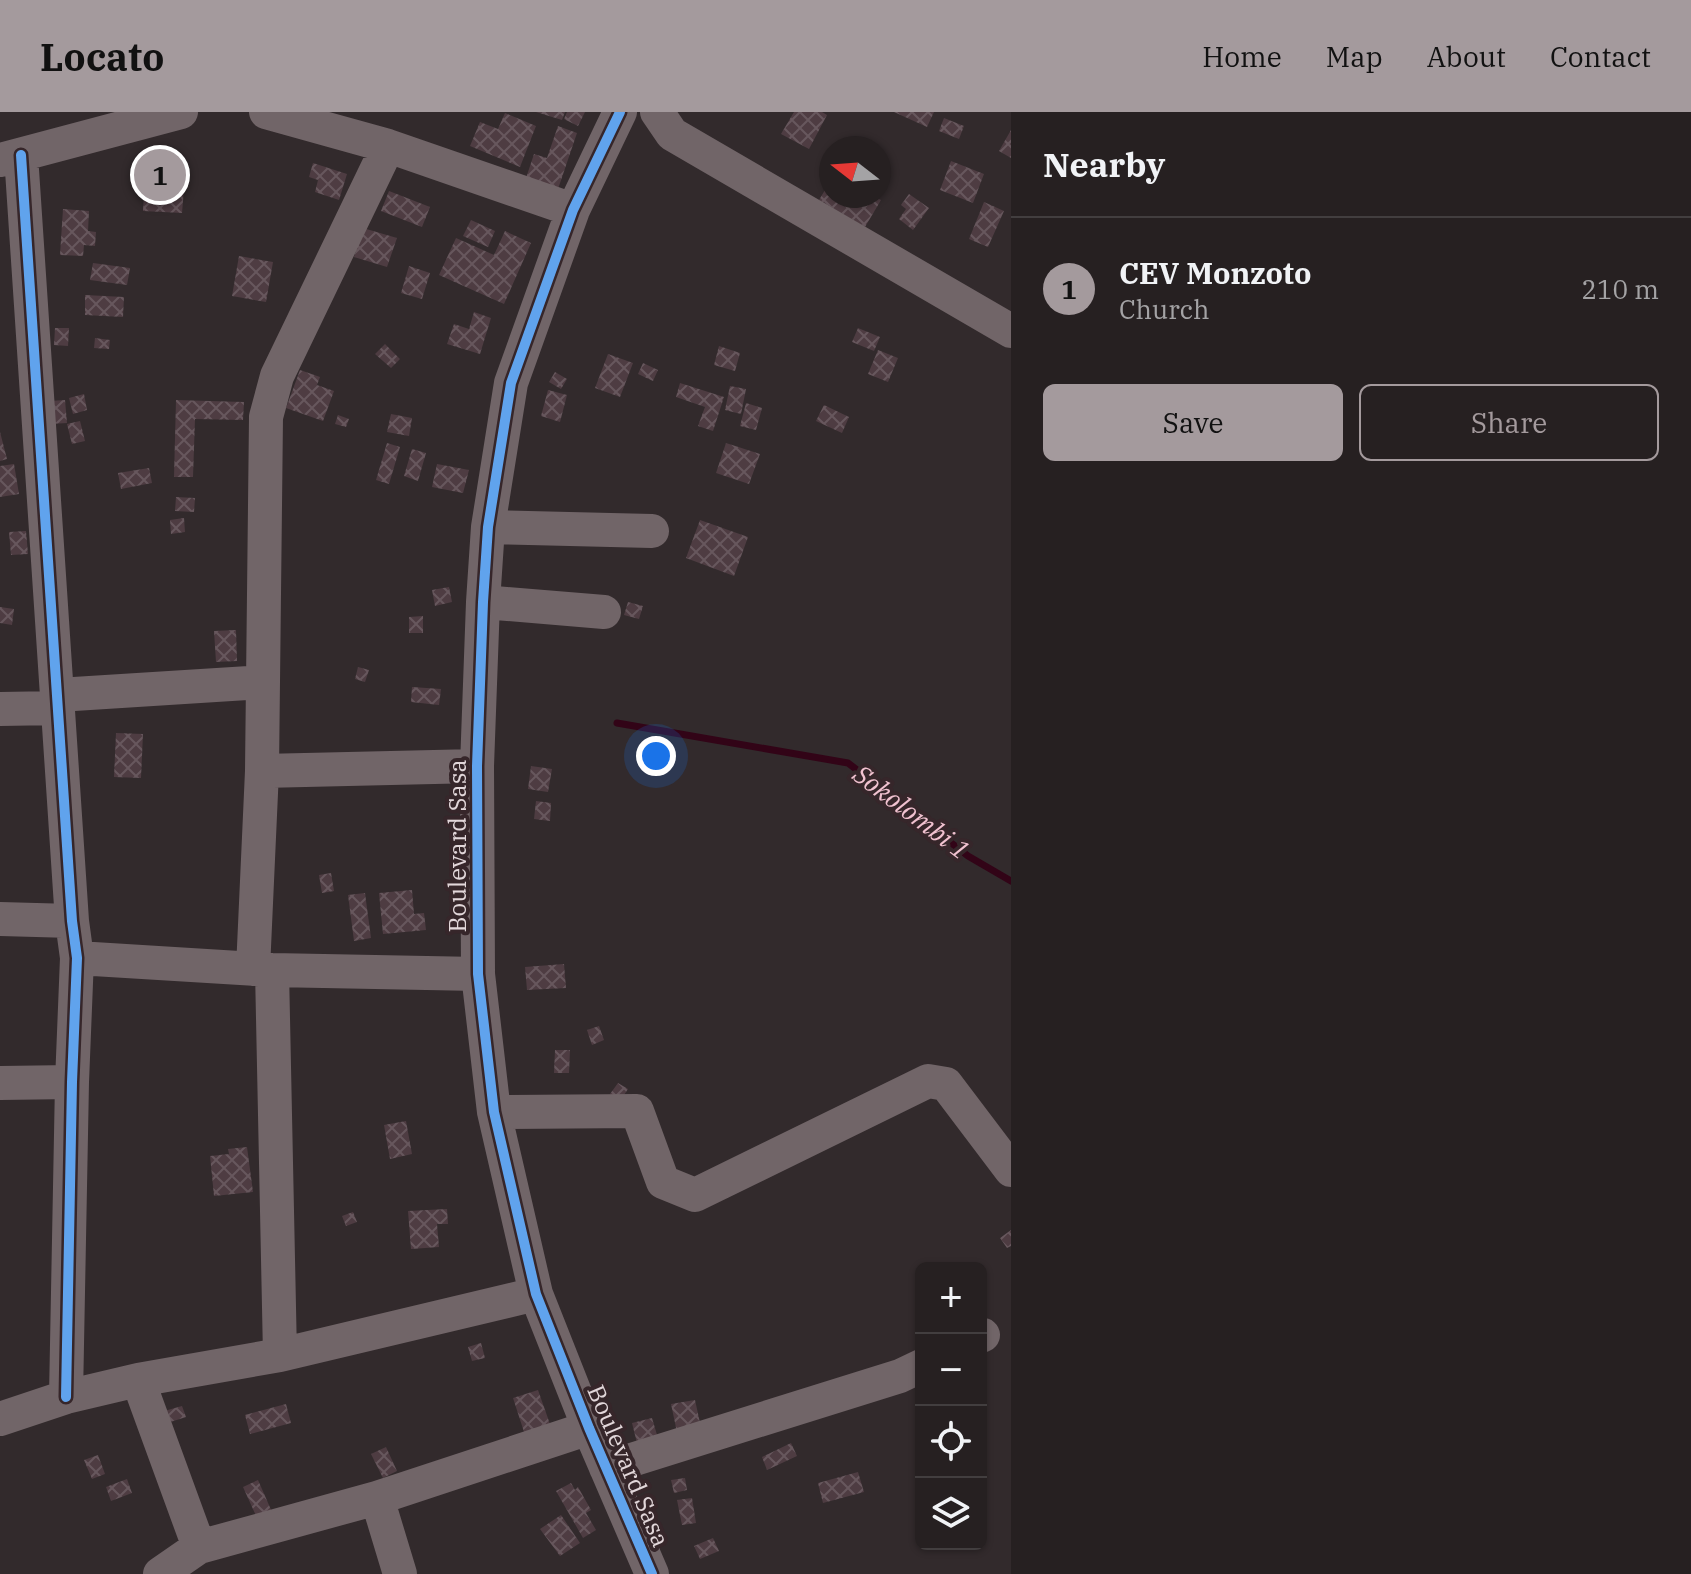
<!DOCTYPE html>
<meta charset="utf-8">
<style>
body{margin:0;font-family:"IBM Plex Serif",serif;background:#322d2e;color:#f1f3f6}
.controls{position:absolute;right:24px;bottom:24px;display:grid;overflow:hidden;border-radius:12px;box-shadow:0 2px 6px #0004}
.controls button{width:72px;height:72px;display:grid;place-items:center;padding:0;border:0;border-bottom:2px solid #423e3f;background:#262021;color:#f1f3f6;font:40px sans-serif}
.compass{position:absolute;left:819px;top:24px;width:72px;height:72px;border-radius:50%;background:#262021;box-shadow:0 2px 6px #0004;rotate:287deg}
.you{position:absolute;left:656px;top:644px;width:28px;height:28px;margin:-20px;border:6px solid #fff;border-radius:50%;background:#1a73e8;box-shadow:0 0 0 12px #1a73e833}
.badge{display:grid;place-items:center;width:52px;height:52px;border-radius:50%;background:#a49a9d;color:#111;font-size:26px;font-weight:700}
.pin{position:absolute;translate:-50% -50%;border:4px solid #fff;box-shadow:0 2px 8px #0006}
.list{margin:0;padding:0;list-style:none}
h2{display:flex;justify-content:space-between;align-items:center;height:104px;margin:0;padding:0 32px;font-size:34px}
h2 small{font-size:26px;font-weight:400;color:#a4a3a5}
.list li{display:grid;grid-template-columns:52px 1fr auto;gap:24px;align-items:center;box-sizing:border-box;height:144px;padding:0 32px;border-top:2px solid #423e3f}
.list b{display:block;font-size:30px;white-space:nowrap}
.list p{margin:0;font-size:26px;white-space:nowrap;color:#a4a3a5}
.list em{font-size:26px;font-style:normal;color:#a4a3a5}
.actions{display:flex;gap:16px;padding:24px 32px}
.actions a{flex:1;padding:18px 0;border:2px solid #a49a9d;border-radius:12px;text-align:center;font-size:28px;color:#a49a9d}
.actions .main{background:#a49a9d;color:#111}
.icon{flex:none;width:44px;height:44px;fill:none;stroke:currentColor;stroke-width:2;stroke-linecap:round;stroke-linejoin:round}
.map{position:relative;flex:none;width:1011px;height:1462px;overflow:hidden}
header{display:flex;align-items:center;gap:48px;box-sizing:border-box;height:112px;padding:0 40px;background:#a49a9d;color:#111}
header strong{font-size:38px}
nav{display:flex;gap:44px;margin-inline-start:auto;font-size:28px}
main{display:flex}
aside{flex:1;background:#262021}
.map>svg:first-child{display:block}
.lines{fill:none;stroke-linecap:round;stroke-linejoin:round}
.stream{stroke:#320417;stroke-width:7}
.building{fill:url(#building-cross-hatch)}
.minor{stroke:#716568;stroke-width:34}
.cycleway-casing{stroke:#36262a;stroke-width:15}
.cycleway{stroke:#60a3ed;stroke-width:10}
.labels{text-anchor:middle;stroke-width:8;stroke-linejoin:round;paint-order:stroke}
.street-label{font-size:24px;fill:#e2d7da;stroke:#36262a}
.water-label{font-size:26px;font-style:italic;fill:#f1c2d0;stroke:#36262a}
</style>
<header>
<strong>Locato</strong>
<nav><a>Home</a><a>Map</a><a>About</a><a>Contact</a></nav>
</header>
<main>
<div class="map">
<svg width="1011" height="1462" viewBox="0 0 1011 1462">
<defs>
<pattern id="building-cross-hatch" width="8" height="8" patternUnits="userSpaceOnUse" patternTransform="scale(2)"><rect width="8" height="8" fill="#4e3c42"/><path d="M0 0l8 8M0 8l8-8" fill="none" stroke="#67575d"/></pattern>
</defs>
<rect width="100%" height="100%" fill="#322a2c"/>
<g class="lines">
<path class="stream" d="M617,611L848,651L968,744L1011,769"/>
</g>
<path class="building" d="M536,0H565L562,8Z
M567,0H585L578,14L564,7Z
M794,0H822L827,3L809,37L781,22Z
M894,0H934L927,15Z
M505,1L536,14L520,55L470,34L480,10L498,17Z
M944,6L964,14L959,27L939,19Z
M558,14L577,21L558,77L526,66L534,42L547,46Z
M1011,18V46L999,39Z
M146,48L176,50L175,76L184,77L182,101L143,99Z
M951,49L984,62L973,91L940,78Z
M313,51L347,62L339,88L315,80L318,68L309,65Z
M831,68V84H873L881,88L865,115L819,88Z
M389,79L430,95L422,115L381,99Z
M909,82L929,96L913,118L899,107L906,97L901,93Z
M984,90L1004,99L988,135L969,127Z
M63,97L89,99L88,119L96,120L95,134L84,133L83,144L60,143Z
M471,108L495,119L488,135L463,124Z
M363,116L397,126L387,155L354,145Z
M505,119L531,131L504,192L439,163L456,126L494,143Z
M239,144L273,150L266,190L232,184Z
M93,151L130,156L127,173L90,168Z
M409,154L430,161L422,187L401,181Z
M85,183L124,185L123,205L85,203Z
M474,200L491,206L480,242L447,232L454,212L469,217Z
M55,216H69L68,234L54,233Z
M858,216L880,225L874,239L852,230Z
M95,226L110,228L109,237L94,236Z
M385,232L400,247L391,256L375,242Z
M719,234L740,241L735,259L714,253Z
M878,238L898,246L888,270L868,262Z
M608,242L633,251L620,285L595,276Z
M643,251L658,258L653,269L638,262Z
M300,258L320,265L317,273L334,279L323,309L286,296Z
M555,260L567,267L561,277L549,270Z
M680,271L724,285L713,319L698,314L705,295L676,285Z
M730,274L746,277L741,302L725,298Z
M548,278L567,283L560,310L541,304Z
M84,282L87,298L73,302L69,286Z
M65,288L67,311L51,312L49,289Z
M176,288L244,290L243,308L195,307L193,365H174Z
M746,291L762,296L756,318L740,314Z
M824,293L849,305L842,321L816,309Z
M391,302L412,306L409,324L387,320Z
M338,303L349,307L346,315L335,312Z
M80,309L85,329L72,332L67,312Z
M0,320L7,347L0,349Z
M387,331L400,335L389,372L376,368Z
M726,331L760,342L749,372L716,361Z
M412,337L426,341L418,369L404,364Z
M14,352L19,382L0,385V354Z
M437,352L469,358L463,381L432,375Z
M149,356L152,371L121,377L118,361Z
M176,385L195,386L194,400L175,399Z
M184,406L185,420L171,422L170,408Z
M700,408L748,425L734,464L686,446Z
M26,419L28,442L11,443L9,420Z
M449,475L452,490L435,494L432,478Z
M628,490L643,494L639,507L624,503Z
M0,495L14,497L12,513L0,511Z
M423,504V521H409V505Z
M236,518L237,549L216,550L214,519Z
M358,555L369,558L365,570L355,567Z
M412,575L441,577L439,593L411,590Z
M116,621L143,622L141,666L114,665Z
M531,654L552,657L548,680L528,677Z
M536,689L551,691L550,709L534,707Z
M331,761L334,779L322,781L319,763Z
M412,778L414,802L424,801L426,818L383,822L379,781Z
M365,781L371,826L354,829L348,783Z
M564,852L566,876L527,878L525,855Z
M599,914L604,928L592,933L587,918Z
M555,938H570L569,961H554Z
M618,971L628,977L620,989L610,982Z
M406,1009L412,1042L390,1047L384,1013Z
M247,1035L253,1080L214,1084L210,1044L229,1042L228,1037Z
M447,1097L448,1112H437L439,1135L411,1137L408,1099Z
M353,1100L357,1110L346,1114L342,1104Z
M1011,1118V1134L1007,1136L1000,1126Z
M481,1231L485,1246L472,1249L468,1235Z
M538,1278L551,1315L525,1323L513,1286Z
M695,1288L702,1320L678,1325L671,1292Z
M286,1292L291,1311L250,1322L245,1303Z
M182,1294L186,1305L161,1313L157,1301Z
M652,1306L660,1333L639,1339L632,1311Z
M791,1331L797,1344L767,1358L762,1345Z
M386,1335L397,1359L383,1366L371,1342Z
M98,1343L105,1362L92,1367L84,1348Z
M858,1360L864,1380L823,1391L818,1371Z
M685,1366L687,1378L674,1381L671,1368Z
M127,1367L132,1381L111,1389L106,1375Z
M258,1368L272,1400L257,1406L243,1375Z
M571,1371L575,1378L578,1375L591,1398L586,1401L596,1418L583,1426L556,1379Z
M692,1386L696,1411L682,1413L677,1388Z
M561,1403L580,1431L560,1444L540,1417Z
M713,1426L719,1439L700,1447L694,1434Z"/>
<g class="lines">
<path class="minor" d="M266,0L388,34L573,98
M620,0L573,98L511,271L488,415L483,490L477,654L478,862L494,1000L536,1182L589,1316L652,1462
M657,0L672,22L1011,219
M21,43L72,809L77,846L72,970L66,1285
M0,48L181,0
M488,415L652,419
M483,490L604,500
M58,583L263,570
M0,597L58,596
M262,659L477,654
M0,807L72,809
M77,846L272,858L478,862
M253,857L262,659L266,305L277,264L388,34
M272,858L280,1243
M0,971L72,970
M494,1000L637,999L663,1070L695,1083L928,969L946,972L1011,1058
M981,1224L983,1223
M138,1268L199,1435
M0,1307L66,1285L138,1268L280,1243L536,1182
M606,1356L900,1264L921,1254
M377,1386L400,1462
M160,1462L199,1435L377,1386L589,1316"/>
<defs>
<path id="cycleway" d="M620,0L573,98L511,271L488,415L483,490L477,654L478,862L494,1000L536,1182L589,1316L652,1462
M21,43L72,809L77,846L72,970L66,1285"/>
</defs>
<use href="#cycleway" class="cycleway-casing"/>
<use href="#cycleway" class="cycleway"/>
</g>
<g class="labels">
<g class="street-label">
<text transform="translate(458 734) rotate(-90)" y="8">Boulevard Sasa</text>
<text transform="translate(628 1354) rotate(67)" y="8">Boulevard Sasa</text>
</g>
<g class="water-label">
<text transform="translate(911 700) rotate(37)" y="9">Sokolombi 1</text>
</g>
</g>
</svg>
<div class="controls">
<button>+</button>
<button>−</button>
<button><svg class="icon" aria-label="locate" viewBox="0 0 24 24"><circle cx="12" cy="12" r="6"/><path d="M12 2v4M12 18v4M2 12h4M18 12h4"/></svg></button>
<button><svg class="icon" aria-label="layers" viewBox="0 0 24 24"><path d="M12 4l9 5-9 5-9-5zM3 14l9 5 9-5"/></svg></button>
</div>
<svg class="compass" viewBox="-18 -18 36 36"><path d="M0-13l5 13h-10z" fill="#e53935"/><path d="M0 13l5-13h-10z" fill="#a4a3a5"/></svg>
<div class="you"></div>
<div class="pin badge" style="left:160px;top:63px">1</div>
</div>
<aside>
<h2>Nearby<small></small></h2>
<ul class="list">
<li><span class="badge">1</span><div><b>CEV Monzoto</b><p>Church</p></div><em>210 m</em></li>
</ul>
<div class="actions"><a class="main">Save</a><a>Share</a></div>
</aside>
</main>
